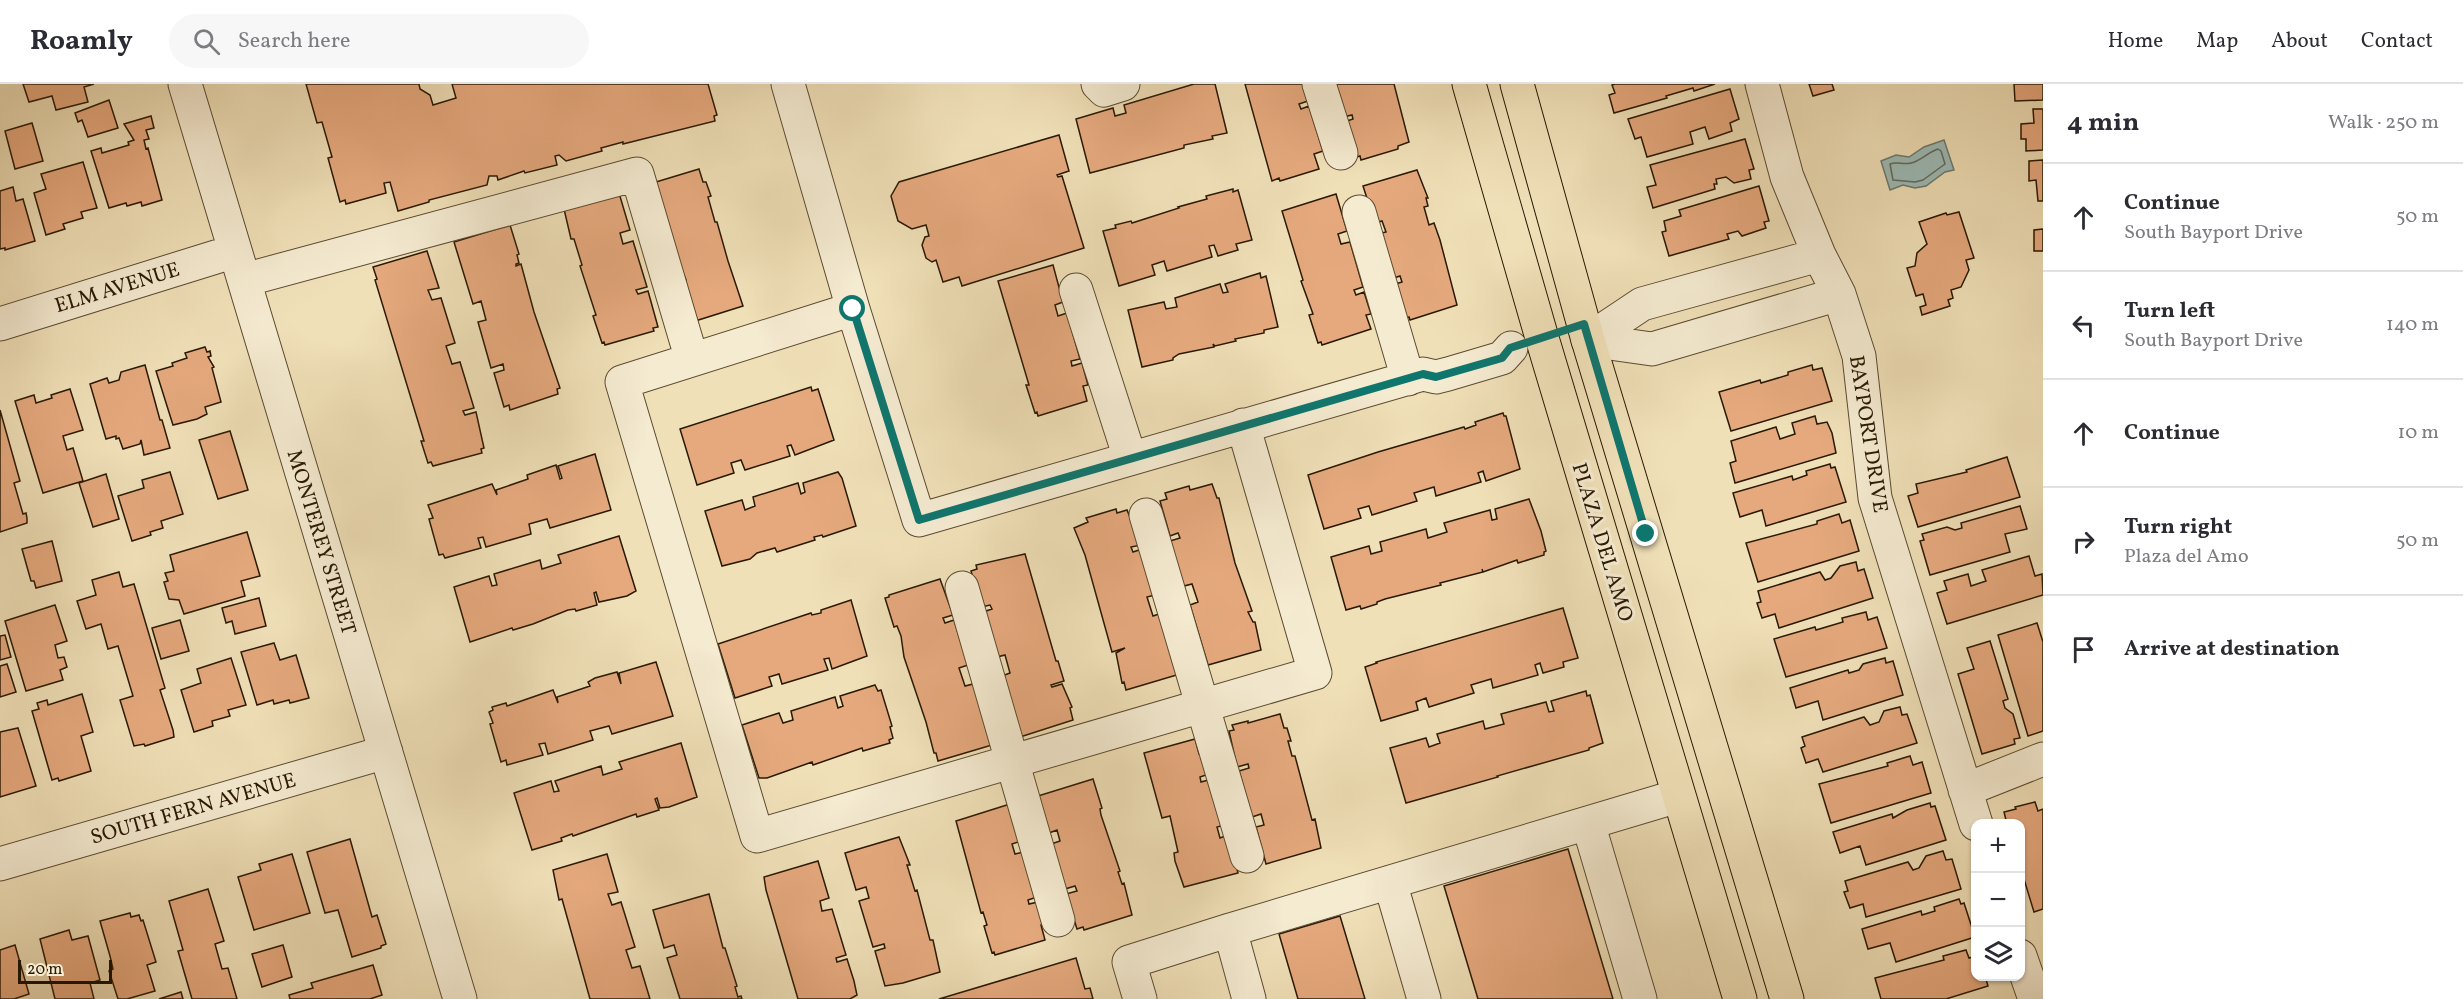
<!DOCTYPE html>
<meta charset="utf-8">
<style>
body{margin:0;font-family:Vollkorn,serif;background:#f7f7f7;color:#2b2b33}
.controls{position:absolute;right:18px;bottom:18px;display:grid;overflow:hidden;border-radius:12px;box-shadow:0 2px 4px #0004}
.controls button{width:54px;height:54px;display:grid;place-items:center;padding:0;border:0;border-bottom:2px solid #e1e1e2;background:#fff;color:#2b2b33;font:30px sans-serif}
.scale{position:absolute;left:18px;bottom:15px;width:94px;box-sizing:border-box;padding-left:6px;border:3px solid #291903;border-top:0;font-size:16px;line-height:21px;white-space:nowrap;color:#291903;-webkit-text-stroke:4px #f5ebd1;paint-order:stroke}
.stop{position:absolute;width:18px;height:18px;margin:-14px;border:4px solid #0f766e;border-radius:50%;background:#fff}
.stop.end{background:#0f766e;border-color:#fff;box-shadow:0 2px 6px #0008}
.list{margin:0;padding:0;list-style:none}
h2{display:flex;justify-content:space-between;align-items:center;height:78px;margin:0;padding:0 24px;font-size:26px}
h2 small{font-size:20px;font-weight:400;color:#7c7c81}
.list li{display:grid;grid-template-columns:39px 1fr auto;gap:18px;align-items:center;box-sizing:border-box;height:108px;padding:0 24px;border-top:2px solid #e1e1e2}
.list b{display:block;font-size:22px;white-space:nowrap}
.list p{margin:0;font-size:20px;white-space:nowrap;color:#7c7c81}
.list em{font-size:20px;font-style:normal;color:#7c7c81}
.icon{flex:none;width:33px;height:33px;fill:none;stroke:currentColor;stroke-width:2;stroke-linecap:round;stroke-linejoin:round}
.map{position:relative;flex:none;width:2043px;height:915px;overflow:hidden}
header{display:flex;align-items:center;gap:36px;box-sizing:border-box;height:84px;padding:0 30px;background:#fff;border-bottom:2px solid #e1e1e2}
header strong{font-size:28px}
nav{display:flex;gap:33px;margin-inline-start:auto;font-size:21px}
.search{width:420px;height:54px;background:#f7f7f7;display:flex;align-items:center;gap:15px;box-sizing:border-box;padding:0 21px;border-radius:33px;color:#7c7c81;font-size:22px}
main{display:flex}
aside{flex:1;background:#fff}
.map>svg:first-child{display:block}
.water{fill:#9dbbb7;stroke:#6f7a6f;stroke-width:1.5}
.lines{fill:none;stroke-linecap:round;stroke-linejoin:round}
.shore{stroke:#636a5d;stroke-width:1.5}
.building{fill:#e6a97e;stroke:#291903;stroke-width:1.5}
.minor-casing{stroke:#5b4b30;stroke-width:35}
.major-casing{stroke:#291903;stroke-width:35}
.minor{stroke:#f5ebd1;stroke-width:33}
.major{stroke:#f0e0b8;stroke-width:33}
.route{stroke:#0f766e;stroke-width:8}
.labels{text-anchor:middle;stroke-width:6;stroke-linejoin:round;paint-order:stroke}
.street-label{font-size:21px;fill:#291903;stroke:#f5ebd1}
</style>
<header>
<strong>Roamly</strong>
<div class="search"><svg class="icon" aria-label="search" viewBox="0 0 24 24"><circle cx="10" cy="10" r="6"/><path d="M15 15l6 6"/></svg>Search here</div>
<nav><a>Home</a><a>Map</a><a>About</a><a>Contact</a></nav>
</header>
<main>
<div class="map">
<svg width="2043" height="915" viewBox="0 0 2043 915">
<rect width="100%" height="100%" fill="#f0e0b8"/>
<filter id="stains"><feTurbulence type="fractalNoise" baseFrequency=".00333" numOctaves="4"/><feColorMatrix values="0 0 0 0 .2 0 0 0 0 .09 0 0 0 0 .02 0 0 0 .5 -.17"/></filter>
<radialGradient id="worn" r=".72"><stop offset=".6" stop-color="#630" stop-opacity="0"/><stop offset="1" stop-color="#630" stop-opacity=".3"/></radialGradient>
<path class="water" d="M1944,56L1954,86L1945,88L1926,102L1915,104L1903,101L1890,106L1881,77L1896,71L1909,73L1924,63Z"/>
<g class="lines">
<path class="shore" d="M1938,65L1941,67L1945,80L1923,96L1915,98L1893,96L1890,80C1897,77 1903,81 1911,79C1921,77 1928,68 1938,65Z"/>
</g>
<path class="building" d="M23,0H94L84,3L88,18L56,26L52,12L29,18Z
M306,0H419L420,5L430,11L433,21L456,14L452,0H708L717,31L714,32L715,37L623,60V58L601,64L602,67L566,77L559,71L555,72L557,81L525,89L524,87L498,96L497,92H489L487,101L429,116V118L398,127L390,98L384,99L386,109L346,120L345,116L340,118L328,74L332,73L322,38L317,39Z
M1194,0H1215L1227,49L1212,52L1213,55L1184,61V64L1090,89L1076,35L1113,24L1115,32L1126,29L1124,21Z
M1245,0H1303L1308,17L1299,20L1301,25L1309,22L1323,67L1314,70L1319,85L1280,97L1279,94L1272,97Z
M1333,0H1394L1409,58L1398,62V65L1361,76L1360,72L1356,73L1344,38L1353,35L1352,31L1343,33Z
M1715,0L1694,7L1693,4L1666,12L1667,14L1614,29L1609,11L1615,9L1612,1L1615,0Z
M1809,0H1832L1834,6L1813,12Z
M2014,0H2043V16L2015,17Z
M1730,5L1739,35L1730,39L1732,47L1709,55L1705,43L1690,48L1693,60L1647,73L1641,53L1635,55L1628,35Z
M109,16L118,44L88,53L82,36L78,38L75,29Z
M2033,25H2043V66L2026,67V55H2021V40L2034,39Z
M151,32L154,44L146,46L149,55L144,56L146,65L148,64L162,116L142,122L141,118L127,122L126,119L109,124L91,67L101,64L102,69L129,61L128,58L134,56L124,40Z
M32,39L43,77L15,85L5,47Z
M1059,51L1069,87L1057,91L1058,93L1062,92L1084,164L962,202L959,193L943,198L936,176L932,178L926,174L922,161L925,153L929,152L926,141L912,145L898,137L891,112L899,98Z
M1745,55L1754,85L1749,86L1751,95L1734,99L1726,93L1716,95L1717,100H1714L1715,105L1653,124L1647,103L1656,101L1650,81Z
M2043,76V117H2038L2036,96L2029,97V77Z
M83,78L97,124L81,128L83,134L63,140L65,145L46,151L34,109L46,105L41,90Z
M699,85L703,98H706L711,112L708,113L715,138H717L728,177L743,222L692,238L675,199L686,196L684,191L673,195L646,101Z
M1417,86L1428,114H1426L1428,122L1424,123L1429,141L1434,139L1440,156L1457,221L1410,236L1409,233L1404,235L1392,201L1402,198L1400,192L1391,195L1377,150L1386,148L1382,137L1375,139L1363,102Z
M1759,102L1769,137L1764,138L1766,144L1742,152L1738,147L1727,150L1729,155L1669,172L1662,148L1666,147L1664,137L1681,132L1679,126Z
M13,103L16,117L23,115L35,157L5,166V164L0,165V107Z
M1233,105V108L1238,106L1252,156L1236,160L1238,166L1218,172L1214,161L1209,162L1212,173L1167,187L1164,177L1152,181L1155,191L1119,202L1103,147L1116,144L1115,141L1131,137L1132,139L1179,124L1178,123L1207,115L1206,112Z
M619,109L630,146L620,149L623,160L633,157L647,203L636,206L638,210L648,207L658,243L653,244L654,247L605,261L604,258L602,259L593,232L596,231L580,182L582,181L574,155H571L564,125Z
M1336,110L1347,147L1338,150L1341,160L1350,158L1363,203L1354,206L1356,211L1364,208L1371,230L1366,231L1371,245L1322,261L1321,258L1318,259L1309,231L1313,230L1301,197L1303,196L1282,127Z
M1959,128L1974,174L1966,176L1969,186L1961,203L1951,206L1953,214L1948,216L1950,222L1922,231L1920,223L1926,221L1923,210L1916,212L1907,184L1915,182L1917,169L1927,160L1919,138L1946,129L1947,131Z
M510,141L519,170L517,171L519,179L516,180V182L521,180L534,228L560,304L557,305L558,310L510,326L509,321L504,323L494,289L504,286L503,280L491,284L478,238L486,236L481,217L473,220L454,158Z
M2043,145V167H2034V146Z
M427,167L439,204L428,206L432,216L441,214L455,259L446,262L452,280L460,278L474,324L463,327L465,331L476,328L484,364L481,365L482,369L433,382L431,378L428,379L421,357H424L375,196L377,195L373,183Z
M1053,181L1063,218L1055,221L1058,232L1067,229L1080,275L1071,277L1072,282L1082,279L1088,301L1083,302L1087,317L1038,332L1037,328L1035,329L1026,301H1029L998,197Z
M1260,189L1261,194L1266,192L1278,243L1264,246V249L1235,255L1236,257L1215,262L1213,260L1214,263L1179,270L1173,274V276L1142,283L1128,226L1164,218L1166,225L1177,223L1175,214L1220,200L1223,209L1228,208L1225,200Z
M205,263L207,268L210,267L211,272L208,273L214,283L212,284L221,318L205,323L207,330L197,335L173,341L156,287L173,282L172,279L187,274L185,269Z
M145,281L160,336H162L170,364L144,371L141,356L140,360L123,365L119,354L116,355V352L106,355L90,300L107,294L109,299L119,296L121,288Z
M1812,281L1813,286L1822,284L1832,317L1731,347L1719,308L1760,296L1761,299L1788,291V288Z
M811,303L812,307L818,305L834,356L795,371L791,361L787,362L790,372L745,386L741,376L731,379L734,389L697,401L680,345Z
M70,305L83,346L63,352L67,366L73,364L83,397L43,409L15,317L34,311L36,319L52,314L51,311Z
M0,326L20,397L14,399L23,430L26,429L27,434V439L0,448Z
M1503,329L1504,332H1506L1520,385L1486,397L1483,387L1478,389L1481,398L1436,412L1434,403L1414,409L1417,417L1372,431L1369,422L1358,425L1361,434L1324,445L1308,391L1378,368L1464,343L1465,345L1476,341L1475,338Z
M1815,332L1817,340L1827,338L1832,349L1836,369L1735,399L1730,379L1736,377L1731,357L1776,343L1780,355L1795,350L1792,339Z
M230,347L248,406L218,415L199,356Z
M595,370L611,426L550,444L547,435L529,440L531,450L486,463L483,453L478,454L481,464L445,474L443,470L439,471L429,435L433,434L428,421L492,400L497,411L496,406L528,395L527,391L556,381L560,395L562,394L558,382Z
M2007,373L2020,413L1918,443L1908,412L1918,409L1916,400L1967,388L1966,386Z
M1830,380L1831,384L1835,383L1846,418L1766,442L1762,426L1740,433L1733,409L1792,392L1793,396L1807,391L1806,387Z
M170,388L183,430L161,437L163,444L150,448L151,451L132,457L118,412L144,404L142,396Z
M838,388L842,394L856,442L823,453L822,451L814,453L815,456L777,468L775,464L757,469L750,475L722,482L705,427L742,416L745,426L755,422L753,413L798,399L801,410L805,408L803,399Z
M106,390L119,435L93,443L79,399Z
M1212,400L1217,414H1219L1235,479L1252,527L1248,528L1253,538H1255L1261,566L1208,581L1190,521L1198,518L1192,500L1184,502L1170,457L1180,454L1178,449L1170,452L1160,417L1167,415L1165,409L1189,402L1190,406Z
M1529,415L1541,447L1546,467L1544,468V471L1518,479L1517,476L1483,488L1482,485L1483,488L1440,499L1441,501L1385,515L1377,518V520L1361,525L1360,522L1346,526L1331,473L1369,462L1371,470L1382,467L1380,458L1426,445L1428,454L1447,448L1444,439L1490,426L1492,436L1497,435L1495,425Z
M2020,422L2027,445L2005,450L2010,468L1930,491L1920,457L1924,456L1922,450L1947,443L1955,446L1962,444L1961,439Z
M1116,425L1117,429L1127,426L1141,461L1131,463L1133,468L1142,465L1155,511L1147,513L1153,532L1162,529L1180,590L1126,606L1124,598L1122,599L1116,569L1125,564L1112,568L1085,471L1074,444L1088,438L1086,434Z
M1839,430L1842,439L1850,436L1859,467L1758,498L1746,459L1817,440V437Z
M247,448L260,492L241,497L245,512L184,530L179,516L169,515L164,498L168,497L165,489L174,487L170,471Z
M619,452L636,507L627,512L599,518L596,508L594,509L597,521L576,527L575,525L568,526L533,540L513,546L512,544L470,558L454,503L489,492L492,502L497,501L494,490L540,476L542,485L561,479L558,471Z
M52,457L62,497L36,504L34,497H31L22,465Z
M1025,470L1056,577H1058L1064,597L1051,601L1052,603L1062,600L1072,623L1070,624L1073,636L1020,653L1002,592L1010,589L1005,571L997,573L983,528L992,525L990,521L981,523L971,487L977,485L976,481Z
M2029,472L2035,492L2042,490L2043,511L1947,540L1937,509L1947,506L1944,497L1968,490L1971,502L1986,497L1982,486Z
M1856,478L1858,487L1864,485L1873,514L1779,544L1775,530L1762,534L1757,519L1761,518L1758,507L1820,488L1825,496L1831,494L1840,482Z
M119,488L123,503L134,500L165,604L160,606L173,646L174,653L145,662L144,660L134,662L120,616L133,612L118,562L108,565L101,540L86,545L77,517L96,511L92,496Z
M940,495L953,531L943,534L945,539L954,536L968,581L959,584L965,602L973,600L992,661L938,677L936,669H934L926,638L904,573L901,552L897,542L894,543L885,514L889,513V511Z
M259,514L266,542L235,550L232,537L226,539L222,524Z
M851,516L867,572L832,585L829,574L824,575L828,586L782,600L779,590L769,593L772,602L735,614L718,560L811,529L812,531L821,529V526Z
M55,521L67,557L55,561L58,574L64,573L67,583L60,586L63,596L26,607L5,537Z
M1563,524L1578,574L1563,578L1564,583L1543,589L1540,579L1535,581L1538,591L1493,604L1491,595L1471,601L1474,609L1429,623L1426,614L1416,618L1418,626L1381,637L1365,583L1377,579L1376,578Z
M1866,528L1868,536L1877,533L1887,564L1786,593L1774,555L1815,543L1816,546L1843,538L1842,534Z
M180,536L189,567L161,575L152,544Z
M2037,539L2043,558V647L2028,652L1998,551Z
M5,551L11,573L0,576V552Z
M1990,557L2008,615L2003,617L2005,624L2013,630L2020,654L2014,655L2015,660L1982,670L1958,590L1974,585L1967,564Z
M274,559L280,576L296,571L309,614L290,619L289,616L274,620L273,616L257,621L241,568Z
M231,574L246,621L228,626L230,632L212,637L213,642L194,648L181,606L201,599L197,585Z
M1885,574L1886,579L1893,577L1903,611L1823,636L1818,617L1796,624L1790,604L1848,586L1849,589L1859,586L1863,580Z
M656,578L673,632L612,650L609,642L590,647L593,656L548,670L545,659L539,660L543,671L507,681L506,676L501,678L490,640L493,639L489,628L493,626L492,623L506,619L507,622L553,606L558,619L557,613L590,602L588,598L595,594L617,588L621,600L619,589Z
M7,580L16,608L0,613V582Z
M875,601L878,607L881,606L892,642L890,643L893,654L889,656L890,659L863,667L862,664L813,681L812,678L767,694H759L742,641L779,629L783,639L793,636L791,627L835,613L838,624L843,622L840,612Z
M1586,607L1587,612L1590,611L1603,659L1589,664V666L1497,692L1498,693L1406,719L1390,664L1426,654L1429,663L1440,659L1437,650L1483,637L1485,645L1504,640L1501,630L1546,618L1549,628L1554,627L1551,617Z
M82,610L93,648L81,652L91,687L59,697L58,694L52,696L32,627L39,625L37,619L47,616L48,621Z
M1900,623L1902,631L1907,630L1917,659L1823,688L1818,675L1806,679L1801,664L1805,662L1802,653L1864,633L1870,641L1879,638L1884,627Z
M1280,630L1284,644H1287L1291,657H1288L1292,672H1295L1312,736L1315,735L1321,764L1266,780L1256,743L1264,741L1261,730L1252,733L1239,687L1249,684L1248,680L1237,683L1229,647L1234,646L1232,641L1248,637V639Z
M18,644L36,702L0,713V648Z
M1195,655L1199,670L1203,668L1209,690L1200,693L1201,698L1212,695L1225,741L1217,743L1220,754L1228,751L1238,789L1184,803L1175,777L1174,769L1178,768L1170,732L1162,734L1144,669Z
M681,659L697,713L669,723L660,724L657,714L655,715L659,726L637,733L636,730L573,752L572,750L561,754L562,757L532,766L514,709L551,697L554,708L559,707L555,697L601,682L603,691L622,685L619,678Z
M1910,672L1913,681L1922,678L1931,709L1831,739L1819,700L1888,682L1887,679Z
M1093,695L1102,724L1100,725L1101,731L1120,787L1118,788L1122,800L1124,799L1132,831L1084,846L1083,843L1077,845L1066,810L1077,807L1075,802L1065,805L1051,760L1060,757L1057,746L1049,749L1038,712Z
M2035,718L2038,727L2043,725V825L2034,828L2020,782V740H2007L2004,728L2016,725L2015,723Z
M1930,719L1931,723L1935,722L1946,756L1866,781L1860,762L1840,769L1833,748L1892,730L1893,734L1907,726Z
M1010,720L1021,757L1012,760L1015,770L1024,768L1037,813L1028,816L1029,820L1038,818L1045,840L1041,841L1045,856L995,871L994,868L992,869L984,842L987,841L983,828L981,829L956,737Z
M899,753L910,781H907L915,807L917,806L930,856H933L940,888L903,899L885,902L875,867L885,864L884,860L873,863L859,817L869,814L866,803L856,806L845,769Z
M350,755L372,833L377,831L386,860L381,862V864L352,873L338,826L325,829L307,768Z
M1568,765L1613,915H1478L1444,802Z
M1943,767L1946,776L1952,775L1961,805L1866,833L1863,820L1850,824L1844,808L1848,807L1845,797L1908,778L1913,786L1919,784L1926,772Z
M292,770L310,829L254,846L238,793L261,786L259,780Z
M607,770L618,808L608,810L612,821L621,818L635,863L626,866L632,884L640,882L650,915H590L562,815L559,816L553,786Z
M818,777L829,814L820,817L822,827L832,825L846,871L836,874L837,878L847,875L854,897L857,911L850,915H798L766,806L764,793Z
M208,805L224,857L215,860L222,885L228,884L237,915H192L178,867L183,866L169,817Z
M709,810L723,864H725L737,902L735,903L738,913L741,912L742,915H680L667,874L677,871L674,861L664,864L653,826Z
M1959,815L1961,820L1964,819L1975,853L1896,878L1890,859L1868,865L1862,845L1921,827L1922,831L1935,827L1934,823Z
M130,829L131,833L139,831L141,837L143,836L156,878L147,881L155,907L127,915H118L109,887L113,885L110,872L100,837Z
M1340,832L1365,915H1298L1279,850Z
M69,846L72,856L88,852L100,896L90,899L94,915H55L40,855Z
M15,861L29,910L14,915H0V866Z
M283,861L292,893L262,903L252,870Z
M1966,866L1969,874L1976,872V892H1985L1988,902L1946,915H1881L1875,894L1944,876L1943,872Z
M1076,874L1085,905L1090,904L1093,915H939Z
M373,881L382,911L370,915H290L289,911L313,904L311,899Z
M181,908L183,915H159Z"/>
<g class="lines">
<defs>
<path id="minor" d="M185,0L460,915
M788,0L853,225L919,436L1423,290L1436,293L1448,290L1502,274L1511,264
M1098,0L1104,6L1123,0
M1319,0L1341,69
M1762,0L1787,93L1819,171L1839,210L1859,272L1875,414L1976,740
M1359,128L1408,295
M244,196L637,90L692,276
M1076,206L1130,374
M853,225L622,298L757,752L1315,589L1243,341
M0,240L235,167
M1588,256L1652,265L1839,210
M1588,256L1642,220L1819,171
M1146,431L1247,772
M962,504L1058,836
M1965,706L2043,675
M1588,739L1640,915
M0,780L386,668
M1390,798L1424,915
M1230,846L1678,712
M2020,872L2035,915
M1140,915L1129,878L1230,846L1249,915"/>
<path id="major" d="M1469,0L1542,254L1740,915
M1517,0L1588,256L1787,915"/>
</defs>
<use href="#minor" class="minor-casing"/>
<use href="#major" class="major-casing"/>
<use href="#minor" class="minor"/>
<use href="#major" class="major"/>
</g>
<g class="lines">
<path class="route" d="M853,225L919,436L1423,290L1436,293L1502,274L1510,264L1584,240L1646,450"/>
</g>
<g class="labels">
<g class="street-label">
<text transform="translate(117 203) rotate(-17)" y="7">ELM AVENUE</text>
<text transform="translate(1869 350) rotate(81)" y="7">BAYPORT DRIVE</text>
<text transform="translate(322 458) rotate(73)" y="7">MONTEREY STREET</text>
<text transform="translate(1603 458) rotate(73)" y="7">PLAZA DEL AMO</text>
<text transform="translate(193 724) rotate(-16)" y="7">SOUTH FERN AVENUE</text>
</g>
</g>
<rect width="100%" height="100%" filter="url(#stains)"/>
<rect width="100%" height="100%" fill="url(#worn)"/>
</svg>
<div class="controls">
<button>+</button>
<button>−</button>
<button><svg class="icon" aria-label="layers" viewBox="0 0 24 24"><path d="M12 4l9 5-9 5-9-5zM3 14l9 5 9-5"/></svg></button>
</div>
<div class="scale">20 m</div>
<div class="stop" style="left:853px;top:225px"></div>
<div class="stop end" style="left:1646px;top:450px"></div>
</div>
<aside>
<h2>4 min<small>Walk · 250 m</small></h2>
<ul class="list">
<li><svg class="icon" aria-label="ahead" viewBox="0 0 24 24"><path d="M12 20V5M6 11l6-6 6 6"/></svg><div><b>Continue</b><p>South Bayport Drive</p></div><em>50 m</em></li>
<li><svg class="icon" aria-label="left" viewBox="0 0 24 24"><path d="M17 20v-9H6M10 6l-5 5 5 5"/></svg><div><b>Turn left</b><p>South Bayport Drive</p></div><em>140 m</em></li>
<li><svg class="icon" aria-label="ahead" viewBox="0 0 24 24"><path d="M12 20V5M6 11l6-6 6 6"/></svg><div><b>Continue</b></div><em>10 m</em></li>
<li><svg class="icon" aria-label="right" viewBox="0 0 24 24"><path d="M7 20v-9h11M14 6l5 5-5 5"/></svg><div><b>Turn right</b><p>Plaza del Amo</p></div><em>50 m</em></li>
<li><svg class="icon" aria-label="arrive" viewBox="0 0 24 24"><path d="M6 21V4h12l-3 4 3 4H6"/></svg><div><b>Arrive at destination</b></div></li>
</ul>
</aside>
</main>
